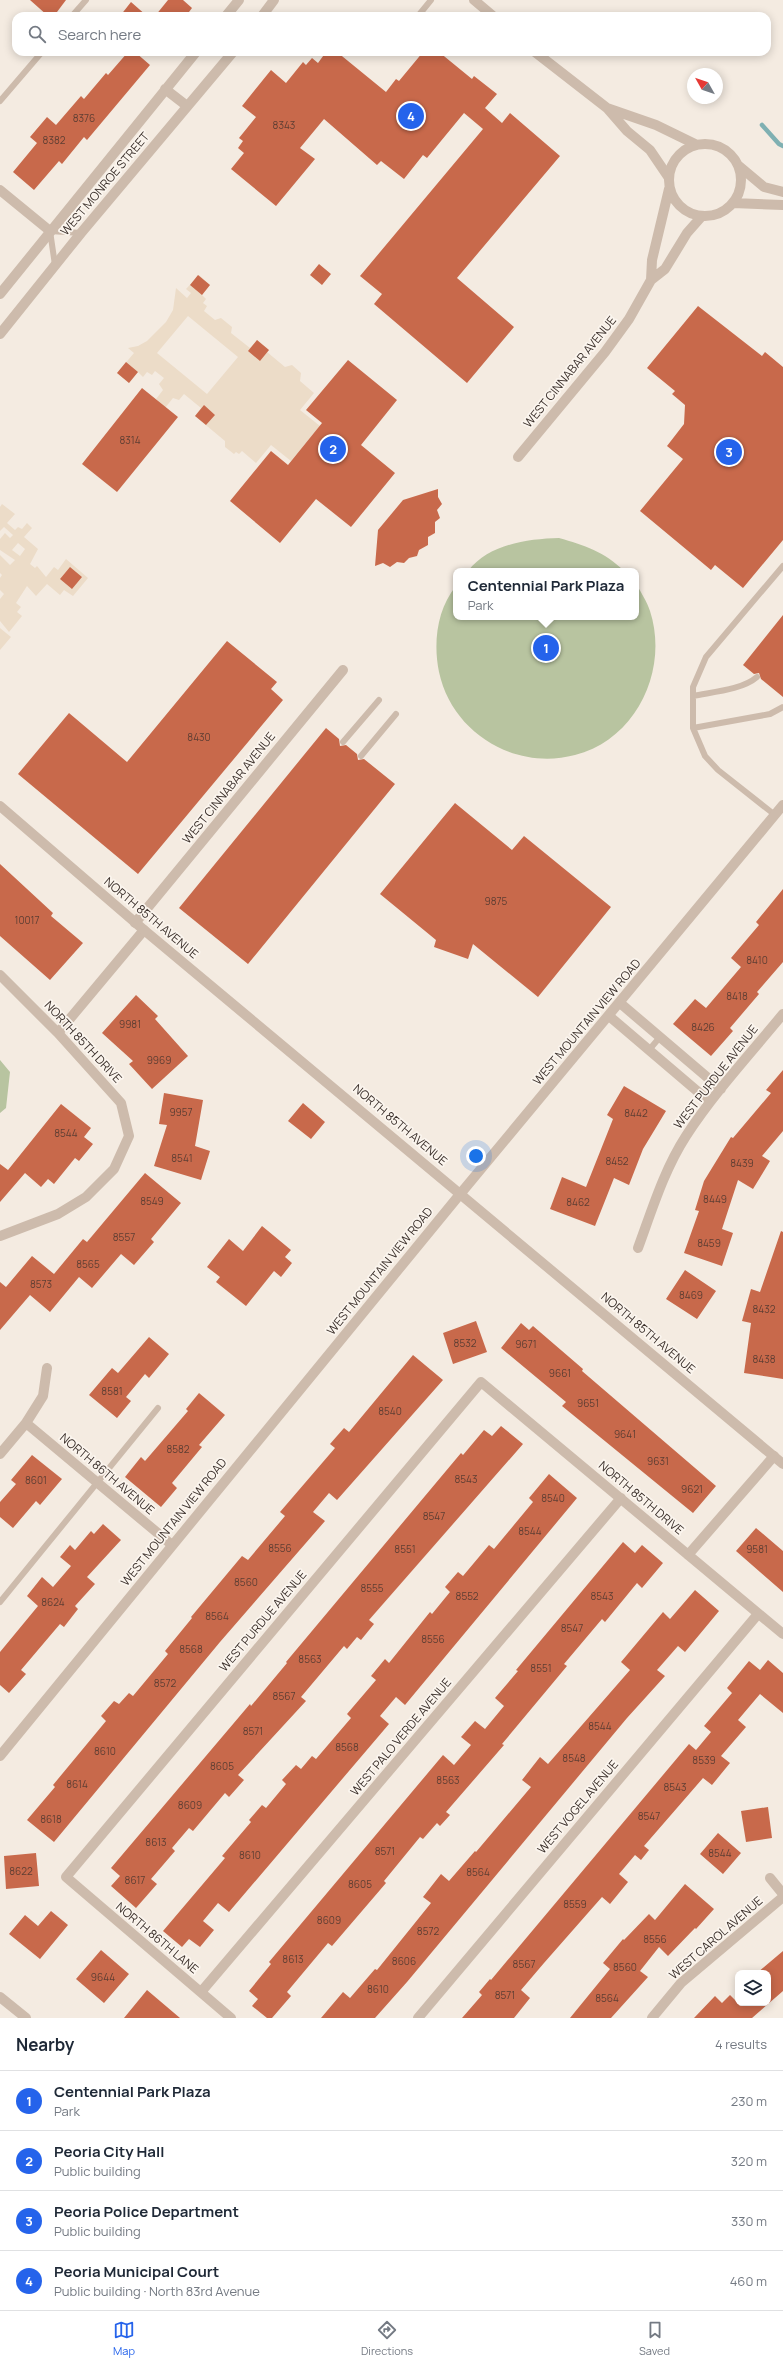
<!DOCTYPE html>
<meta charset="utf-8">
<style>
body{margin:0;font-family:Manrope,sans-serif;background:#f6f6f7;color:#1f2937}
.controls{position:absolute;right:12px;bottom:12px;display:grid;overflow:hidden;border-radius:8px;box-shadow:0 2px 10px #0003}
.controls button{width:36px;height:36px;display:grid;place-items:center;padding:0;border:0;border-bottom:1px solid #e0e1e3;background:#fff;color:#1f2937;font:20px sans-serif}
.compass{position:absolute;left:687px;top:68px;width:36px;height:36px;border-radius:50%;background:#fff;box-shadow:0 2px 10px #0003;rotate:310deg}
.you{position:absolute;left:476px;top:1156px;width:14px;height:14px;margin:-10px;border:3px solid #fff;border-radius:50%;background:#1a73e8;box-shadow:0 0 0 6px #1a73e833}
.badge{display:grid;place-items:center;width:26px;height:26px;border-radius:50%;background:#2563eb;color:#fff;font-size:13px;font-weight:700}
.pin{position:absolute;translate:-50% -50%;border:2px solid #fff;box-shadow:0 1px 4px #0006}
.popup{position:absolute;left:453px;top:568px;width:186px;height:52px;box-sizing:border-box;display:grid;place-content:center;border-radius:8px;background:#fff;filter:drop-shadow(0 1px 3px #0005);font-size:13px;white-space:nowrap;color:#747a83}
.popup b{font-size:15px;color:#1f2937}
.popup::after{content:'';position:absolute;left:50%;top:100%;margin-left:-8px;border:8px solid transparent;border-top-color:#fff}
.list{margin:0;padding:0;list-style:none}
h2{display:flex;justify-content:space-between;align-items:center;height:52px;margin:0;padding:0 16px;font-size:17px}
h2 small{font-size:13px;font-weight:400;color:#747a83}
.list li{display:grid;grid-template-columns:26px 1fr auto;gap:12px;align-items:center;box-sizing:border-box;height:60px;padding:0 16px;border-top:1px solid #e0e1e3}
.list b{display:block;font-size:15px;white-space:nowrap}
.list p{margin:0;font-size:13px;white-space:nowrap;color:#747a83}
.list em{font-size:13px;font-style:normal;color:#747a83}
.icon{flex:none;width:22px;height:22px;fill:none;stroke:currentColor;stroke-width:2;stroke-linecap:round;stroke-linejoin:round}
.map{position:relative;flex:none;width:783px;height:2018px;overflow:hidden}
.search{position:absolute;background:#fff;box-shadow:0 2px 10px #0003;left:12px;right:12px;top:12px;height:44px;display:flex;align-items:center;gap:10px;box-sizing:border-box;padding:0 14px;border-radius:12px;color:#747a83;font-size:15px}
.sheet{height:292px;background:#fff}
nav{display:flex;justify-content:space-around;align-items:center;box-sizing:border-box;height:56px;border-top:1px solid #e0e1e3;background:#fff;font-size:11px;color:#747a83}
nav a{display:grid;justify-items:center;gap:2px}
nav .on{color:#2563eb}
.map>svg:first-child{display:block}
.green{fill:#b8c4a0}
.plaza{fill:#ecdcc8;fill-rule:evenodd}
.lines{fill:none;stroke-linecap:round;stroke-linejoin:round}
.stream{stroke:#7fb0b2;stroke-width:4.5}
.building{fill:#c8694b}
.service{stroke:#cdbbac;stroke-width:6}
.minor{stroke:#cdbbac;stroke-width:10}
.tertiary{stroke:#cdbbac;stroke-width:10}
.labels{text-anchor:middle;stroke-width:3.5;stroke-linejoin:round;paint-order:stroke}
.number-label{font-size:10px;fill:#5e3e33}
.street-label{font-size:12px;fill:#3b302b;stroke:#fbf5ee}
</style>
<div class="map">
<svg width="783" height="2018" viewBox="0 0 783 2018">
<rect width="100%" height="100%" fill="#f4ebe1"/>
<path class="green" d="M559,538C584,545 605,552 624,571H468C489,544 527,539 559,538Z
M636,584C641,592 647,602 650,611C669,669 637,739 575,755C515,771 452,733 439,672C433,643 437,609 456,586V617H636Z
M0,1060L10,1072L6,1108L0,1113Z"/>
<path class="plaza" d="M199,275L210,285L202,295L206,299L203,303L207,306L204,311L215,320L221,318L232,327L231,333L250,348L257,340L269,350L267,352L285,367L292,365L301,373L300,381L314,393L300,410L320,426L291,461L271,445L256,463L242,451L239,454L236,452L234,454L225,447V441L195,416L201,408L184,394L179,400L173,398L165,408L156,399L163,390L159,384L164,378L155,371L152,375L147,372L143,377L138,372L129,383L117,373L134,353L128,348L138,346L147,341L166,322L173,310L176,288L187,298L191,293L186,289ZM188,316L238,357L207,394L157,353Z
M2,504L15,514L7,523L15,530L18,527L22,529L27,523L32,528L24,537L38,549L30,564L35,568L37,566L46,577L54,567L58,570L66,559L88,578L73,596L64,590L60,595L47,584L36,596L27,586L16,603L21,607L17,612L22,616L9,632L0,621V599L4,594L0,590V578L2,575L0,573V555L10,565L15,560L0,550V539L5,533L10,538L13,535L4,527L0,531V507ZM18,543L25,549L20,556L12,550Z
M0,628L11,637L0,650Z"/>
<g class="lines">
<path class="stream" d="M762,125L779,144L783,146"/>
</g>
<path class="building" d="M30,0H66L54,16H48Z
M168,0H183L192,8L186,16H155Z
M131,2L147,16H120Z
M128,52H135L150,65L87,140L84,137L62,164L59,161L34,190L13,172L37,143L30,137L47,117L56,125L81,96L84,99L106,73L108,75Z
M326,52H337L386,92L396,79L399,81L423,52H439L472,79L474,76L497,94L485,108L502,123L510,113L560,156L457,278L514,327L467,383L374,304L382,294L360,276L483,129L464,113L427,158L423,155L404,179L381,161L377,165L324,119L300,148L315,159L276,206L231,169L244,153L238,148L243,141L239,138L256,117L242,106L271,70L286,83L303,62L306,65L312,58L318,63Z
M319,264L331,274L322,285L310,275Z
M198,275L210,285L202,295L190,285Z
M698,306L762,356L765,352L783,367V540L743,588L715,565L711,570L640,511L683,459L667,446L684,424L685,405L672,394L675,391L647,368Z
M257,340L269,350L260,361L248,351Z
M348,360L397,400L361,445L395,473L351,527L316,499L280,543L230,501L271,451L288,465L322,423L306,410Z
M126,362L138,372L129,383L117,373Z
M142,388L178,417L117,492L82,464Z
M204,405L215,415L206,425L195,416Z
M438,489V497L442,504L437,510L440,518L435,522V533L428,537V545L419,550L417,556L409,558L404,563L397,562L390,567L383,563L375,566L378,530L403,500Z
M70,567L82,577L72,589L60,579Z
M783,615V697L761,679L759,673L754,674L743,665Z
M227,641L277,682L271,689L283,700L138,874L18,774L69,713L127,762Z
M326,728L339,739L340,746L346,745L357,754L358,760L364,759L395,784L248,964L179,908Z
M455,803L512,850L524,836L611,907L538,997L473,944L468,959L434,947L436,940L380,894Z
M0,864L53,913L51,916L83,943L50,980L0,936Z
M783,889V962L757,992L759,994L730,1028L733,1031L711,1056L673,1024L695,999L706,1008L741,967L731,958L759,925L756,922Z
M136,995L158,1016L155,1019L188,1056L152,1089L129,1064L133,1061L102,1033Z
M783,1070V1131L762,1156L770,1161L753,1189L738,1180L722,1229L733,1233L722,1266L684,1253L699,1211L695,1210L704,1181L731,1137L733,1138L771,1093L766,1090Z
M624,1086L666,1111L643,1149L629,1185L614,1178L595,1226L550,1209L562,1177L586,1187L613,1119L607,1115Z
M164,1093L203,1100L195,1146L210,1151L201,1180L154,1166L167,1125L159,1124Z
M303,1103L325,1122L311,1139L288,1121Z
M61,1104L91,1128L84,1137L93,1144L79,1161L75,1158L54,1184L48,1179L41,1187L25,1173L0,1202V1164L8,1170Z
M145,1173L181,1203L151,1239L154,1242L134,1265L121,1254L92,1288L79,1277L50,1312L30,1295L0,1330V1282L6,1287L32,1256L54,1274L83,1239L87,1242Z
M262,1226L291,1250L285,1257L292,1263L281,1277L274,1271L246,1306L216,1282L220,1277L207,1267L229,1239L243,1251Z
M781,1231L783,1232V1379L744,1373L751,1323L742,1321L751,1289L760,1292Z
M685,1270L716,1291L697,1319L666,1299Z
M476,1321L487,1352L453,1364L443,1333Z
M521,1323L529,1330L533,1326L583,1369L582,1371L716,1486L693,1513L562,1406L566,1402L501,1348Z
M149,1337L169,1354L149,1378L145,1374L126,1397L131,1401L117,1418L89,1395L112,1368L118,1373Z
M413,1355L443,1380L337,1500L329,1493L313,1512L325,1521L220,1642L54,1842L27,1820L55,1787L53,1785L106,1721L101,1716L114,1701L119,1704L129,1693L133,1696L168,1654L165,1651L192,1618L191,1617L242,1556L248,1560L285,1516L280,1512L335,1448L330,1444L344,1428L349,1432Z
M199,1393L225,1415L199,1445L202,1447L172,1483L177,1488L161,1507L125,1477L141,1457L145,1461L188,1411L186,1409Z
M501,1426L523,1444L369,1620L374,1624L361,1640L357,1637L347,1649L344,1646L301,1697L306,1701L238,1775L244,1780L229,1797L225,1793L193,1831L189,1828L172,1848L175,1851L151,1879L157,1884L136,1908L111,1886L120,1876L111,1868L250,1704L251,1706L287,1663L286,1662L461,1453L463,1455L484,1430L492,1436Z
M32,1455L62,1479L40,1505L36,1501L13,1528L0,1517V1502L16,1484L11,1480Z
M549,1474L577,1498L405,1705L396,1697L380,1716L389,1724L229,1912L218,1903L203,1921L214,1930L200,1947L189,1939L182,1947L163,1931L225,1858L222,1856L251,1822L249,1820L262,1805L266,1808L286,1784L282,1780L296,1765L301,1769L312,1756L316,1759L351,1718L347,1714L376,1680L371,1676L385,1659L389,1663L430,1612L432,1614L450,1592L445,1587L458,1572L463,1576L489,1545L494,1549L533,1502L529,1498Z
M103,1524L121,1540L87,1577L95,1584L75,1606L78,1609L64,1627L60,1624L21,1670L26,1674L9,1693L0,1685V1652L38,1606L27,1596L42,1577L53,1587L71,1566L60,1557L70,1545L75,1550L91,1531L94,1534Z
M756,1528L783,1551V1592L736,1551Z
M623,1542L635,1553L642,1545L663,1563L642,1588L637,1583L605,1622L602,1619L564,1664L567,1666L502,1744L504,1745L446,1812L450,1815L440,1826L437,1823L423,1839L420,1837L384,1881L386,1883L332,1946L328,1943L287,1992L291,1996L272,2018H267L252,2006L258,1999L249,1991L271,1964L269,1962L443,1755L454,1765L471,1745L461,1737L475,1721L485,1729L504,1706L495,1698L518,1671L516,1670Z
M695,1590L719,1611L685,1652L678,1646L657,1670L665,1676L627,1718L407,1982L375,2018H321L343,1992L350,1998L375,1969L377,1970L431,1903L423,1897L441,1874L449,1881L475,1851L476,1852L531,1787L522,1780L540,1757L548,1764L630,1670L621,1662L663,1612L670,1619Z
M768,1660L783,1673V1713L760,1694L738,1720L746,1727L721,1756L730,1763L712,1785L703,1778L644,1846L649,1850L641,1860L635,1855L619,1874L628,1882L610,1904L602,1897L544,1963L521,1990L530,1998L514,2018H462L482,1995L479,1992L490,1979L491,1980L689,1744L696,1750L711,1732L704,1726L732,1693L727,1688L749,1661L760,1670Z
M768,1807L772,1838L746,1842L741,1811Z
M718,1833L741,1853L723,1874L700,1854Z
M36,1853L39,1886L6,1889L4,1856Z
M685,1884L714,1909L696,1929L695,1928L668,1956L659,1947L640,1971L648,1977L611,2018H570L610,1969L603,1963L623,1939L624,1940L649,1914L655,1920Z
M51,1911L68,1925L40,1959L9,1934L25,1915L38,1926Z
M101,1950L129,1974L104,2003L76,1979Z
M783,1951V1991L752,2018H694L715,1996L722,2003L730,1995L738,2003H768V1973H757Z
M147,1990L180,2018H124Z"/>
<g class="lines">
<path class="service" d="M72,16L86,0
M418,16L431,0
M0,101L42,52
M55,265L50,231L81,233
M693,696C712,692 742,690 757,677
M693,728L770,714L783,707
M343,742L379,700
M361,756L396,714
M775,815L718,770L705,756L693,728V687L706,657L783,566
M649,1050L660,1037
M0,1602L158,1408"/>
<path class="minor" d="M474,0L493,16
M535,52L607,108L627,131L650,150L669,178
M607,108L656,125L695,144
M669 180a36 36 0 1 1 72 0a36 36 0 1 1-72 0Z
M739,166L764,187L783,192
M0,190L50,231
M733,203L783,205
M651,280L652,260L669,189
M518,457L605,352L629,319L651,280L665,269L687,233L702,216
M135,923L343,670
M0,975L58,1033L121,1103L129,1136L114,1169L86,1197L58,1214L0,1236
M620,1003L721,1089
M609,1016L710,1102
M58,1033L144,930
M638,1248C652,1210 664,1170 686,1136C714,1093 750,1054 783,1014
M26,1423L172,1545
M0,1454L26,1423L43,1396L47,1368
M688,1555L774,1456
M770,1878L783,1894
M201,1992L621,1498
M231,2018L66,1877L481,1382L783,1634
M418,2018L758,1614
M652,2018L681,1983L783,1897"/>
<path class="tertiary" d="M226,16L239,0
M262,16L274,0
M165,89L187,106
M0,294L196,52
M0,334L81,233L233,52
M0,806L144,930L783,1464
M0,1756L461,1193L783,805
M0,1997L26,2018"/>
</g>
<g class="labels">
<g class="number-label">
<text x="84" y="122">8376</text>
<text x="284" y="129">8343</text>
<text x="54" y="144">8382</text>
<text x="130" y="444">8314</text>
<text x="199" y="741">8430</text>
<text x="496" y="905">9875</text>
<text x="27" y="924">10017</text>
<text x="757" y="964">8410</text>
<text x="737" y="1000">8418</text>
<text x="130" y="1028">9981</text>
<text x="703" y="1031">8426</text>
<text x="159" y="1064">9969</text>
<text x="181" y="1116">9957</text>
<text x="636" y="1117">8442</text>
<text x="66" y="1137">8544</text>
<text x="182" y="1162">8541</text>
<text x="617" y="1165">8452</text>
<text x="742" y="1167">8439</text>
<text x="715" y="1203">8449</text>
<text x="152" y="1205">8549</text>
<text x="578" y="1206">8462</text>
<text x="124" y="1241">8557</text>
<text x="709" y="1247">8459</text>
<text x="88" y="1268">8565</text>
<text x="41" y="1288">8573</text>
<text x="691" y="1299">8469</text>
<text x="764" y="1313">8432</text>
<text x="465" y="1347">8532</text>
<text x="526" y="1348">9671</text>
<text x="764" y="1363">8438</text>
<text x="560" y="1377">9661</text>
<text x="112" y="1395">8581</text>
<text x="588" y="1407">9651</text>
<text x="390" y="1415">8540</text>
<text x="625" y="1438">9641</text>
<text x="178" y="1453">8582</text>
<text x="658" y="1465">9631</text>
<text x="466" y="1483">8543</text>
<text x="36" y="1484">8601</text>
<text x="692" y="1493">9621</text>
<text x="553" y="1502">8540</text>
<text x="434" y="1520">8547</text>
<text x="530" y="1535">8544</text>
<text x="280" y="1552">8556</text>
<text x="405" y="1553">8551</text>
<text x="757" y="1553">9581</text>
<text x="246" y="1586">8560</text>
<text x="372" y="1592">8555</text>
<text x="467" y="1600">8552</text>
<text x="602" y="1600">8543</text>
<text x="53" y="1606">8624</text>
<text x="217" y="1620">8564</text>
<text x="572" y="1632">8547</text>
<text x="433" y="1643">8556</text>
<text x="191" y="1653">8568</text>
<text x="310" y="1663">8563</text>
<text x="541" y="1672">8551</text>
<text x="165" y="1687">8572</text>
<text x="284" y="1700">8567</text>
<text x="600" y="1730">8544</text>
<text x="253" y="1735">8571</text>
<text x="347" y="1751">8568</text>
<text x="105" y="1755">8610</text>
<text x="574" y="1762">8548</text>
<text x="704" y="1764">8539</text>
<text x="222" y="1770">8605</text>
<text x="448" y="1784">8563</text>
<text x="77" y="1788">8614</text>
<text x="675" y="1791">8543</text>
<text x="190" y="1809">8609</text>
<text x="649" y="1820">8547</text>
<text x="51" y="1823">8618</text>
<text x="156" y="1846">8613</text>
<text x="385" y="1855">8571</text>
<text x="720" y="1857">8544</text>
<text x="250" y="1859">8610</text>
<text x="21" y="1875">8622</text>
<text x="478" y="1876">8564</text>
<text x="135" y="1884">8617</text>
<text x="360" y="1888">8605</text>
<text x="575" y="1908">8559</text>
<text x="329" y="1924">8609</text>
<text x="428" y="1935">8572</text>
<text x="655" y="1943">8556</text>
<text x="293" y="1963">8613</text>
<text x="404" y="1965">8606</text>
<text x="524" y="1968">8567</text>
<text x="625" y="1971">8560</text>
<text x="103" y="1981">9644</text>
<text x="378" y="1993">8610</text>
<text x="505" y="1999">8571</text>
<text x="607" y="2002">8564</text>
</g>
<g class="street-label">
<text transform="translate(105 184) rotate(-50)" y="4">WEST MONROE STREET</text>
<text transform="translate(570 372) rotate(-51)" y="4">WEST CINNABAR AVENUE</text>
<text transform="translate(229 788) rotate(-51)" y="4">WEST CINNABAR AVENUE</text>
<text transform="translate(151 918) rotate(40)" y="4">NORTH 85TH AVENUE</text>
<text transform="translate(587 1022) rotate(-50)" y="4">WEST MOUNTAIN VIEW ROAD</text>
<text transform="translate(83 1042) rotate(47)" y="4">NORTH 85TH DRIVE</text>
<text transform="translate(716 1077) rotate(-52)" y="4">WEST PURDUE AVENUE</text>
<text transform="translate(400 1125) rotate(40)" y="4">NORTH 85TH AVENUE</text>
<text transform="translate(380 1271) rotate(-51)" y="4">WEST MOUNTAIN VIEW ROAD</text>
<text transform="translate(648 1333) rotate(40)" y="4">NORTH 85TH AVENUE</text>
<text transform="translate(107 1474) rotate(40)" y="4">NORTH 86TH AVENUE</text>
<text transform="translate(641 1498) rotate(40)" y="4">NORTH 85TH DRIVE</text>
<text transform="translate(174 1522) rotate(-51)" y="4">WEST MOUNTAIN VIEW ROAD</text>
<text transform="translate(263 1621) rotate(-50)" y="4">WEST PURDUE AVENUE</text>
<text transform="translate(401 1737) rotate(-50)" y="4">WEST PALO VERDE AVENUE</text>
<text transform="translate(578 1807) rotate(-50)" y="4">WEST VOGEL AVENUE</text>
<text transform="translate(157 1938) rotate(40)" y="4">NORTH 86TH LANE</text>
<text transform="translate(716 1938) rotate(-41)" y="4">WEST CAROL AVENUE</text>
</g>
</g>
</svg>
<div class="controls">
<button><svg class="icon" aria-label="layers" viewBox="0 0 24 24"><path d="M12 4l9 5-9 5-9-5zM3 14l9 5 9-5"/></svg></button>
</div>
<svg class="compass" viewBox="-18 -18 36 36"><path d="M0-13l5 13h-10z" fill="#e53935"/><path d="M0 13l5-13h-10z" fill="#747a83"/></svg>
<div class="you"></div>
<div class="pin badge" style="left:546px;top:648px">1</div>
<div class="popup"><b>Centennial Park Plaza</b>Park</div>
<div class="pin badge" style="left:333px;top:449px">2</div>
<div class="pin badge" style="left:729px;top:452px">3</div>
<div class="pin badge" style="left:411px;top:116px">4</div>
<div class="search"><svg class="icon" aria-label="search" viewBox="0 0 24 24"><circle cx="10" cy="10" r="6"/><path d="M15 15l6 6"/></svg>Search here</div>
</div>
<section class="sheet">
<h2>Nearby<small>4 results</small></h2>
<ul class="list">
<li><span class="badge">1</span><div><b>Centennial Park Plaza</b><p>Park</p></div><em>230 m</em></li>
<li><span class="badge">2</span><div><b>Peoria City Hall</b><p>Public building</p></div><em>320 m</em></li>
<li><span class="badge">3</span><div><b>Peoria Police Department</b><p>Public building</p></div><em>330 m</em></li>
<li><span class="badge">4</span><div><b>Peoria Municipal Court</b><p>Public building · North 83rd Avenue</p></div><em>460 m</em></li>
</ul>
</section>
<nav>
<a class="on"><svg class="icon" aria-label="map" viewBox="0 0 24 24"><path d="M3 6l6-2 6 2 6-2v14l-6 2-6-2-6 2zM9 4v14M15 6v14"/></svg>Map</a>
<a><svg class="icon" aria-label="directions" viewBox="0 0 24 24"><path d="M12 3l9 9-9 9-9-9zM9 14v-3h6M13 9l2 2-2 2"/></svg>Directions</a>
<a><svg class="icon" aria-label="saved" viewBox="0 0 24 24"><path d="M7 4h10v16l-5-4-5 4z"/></svg>Saved</a>
</nav>
